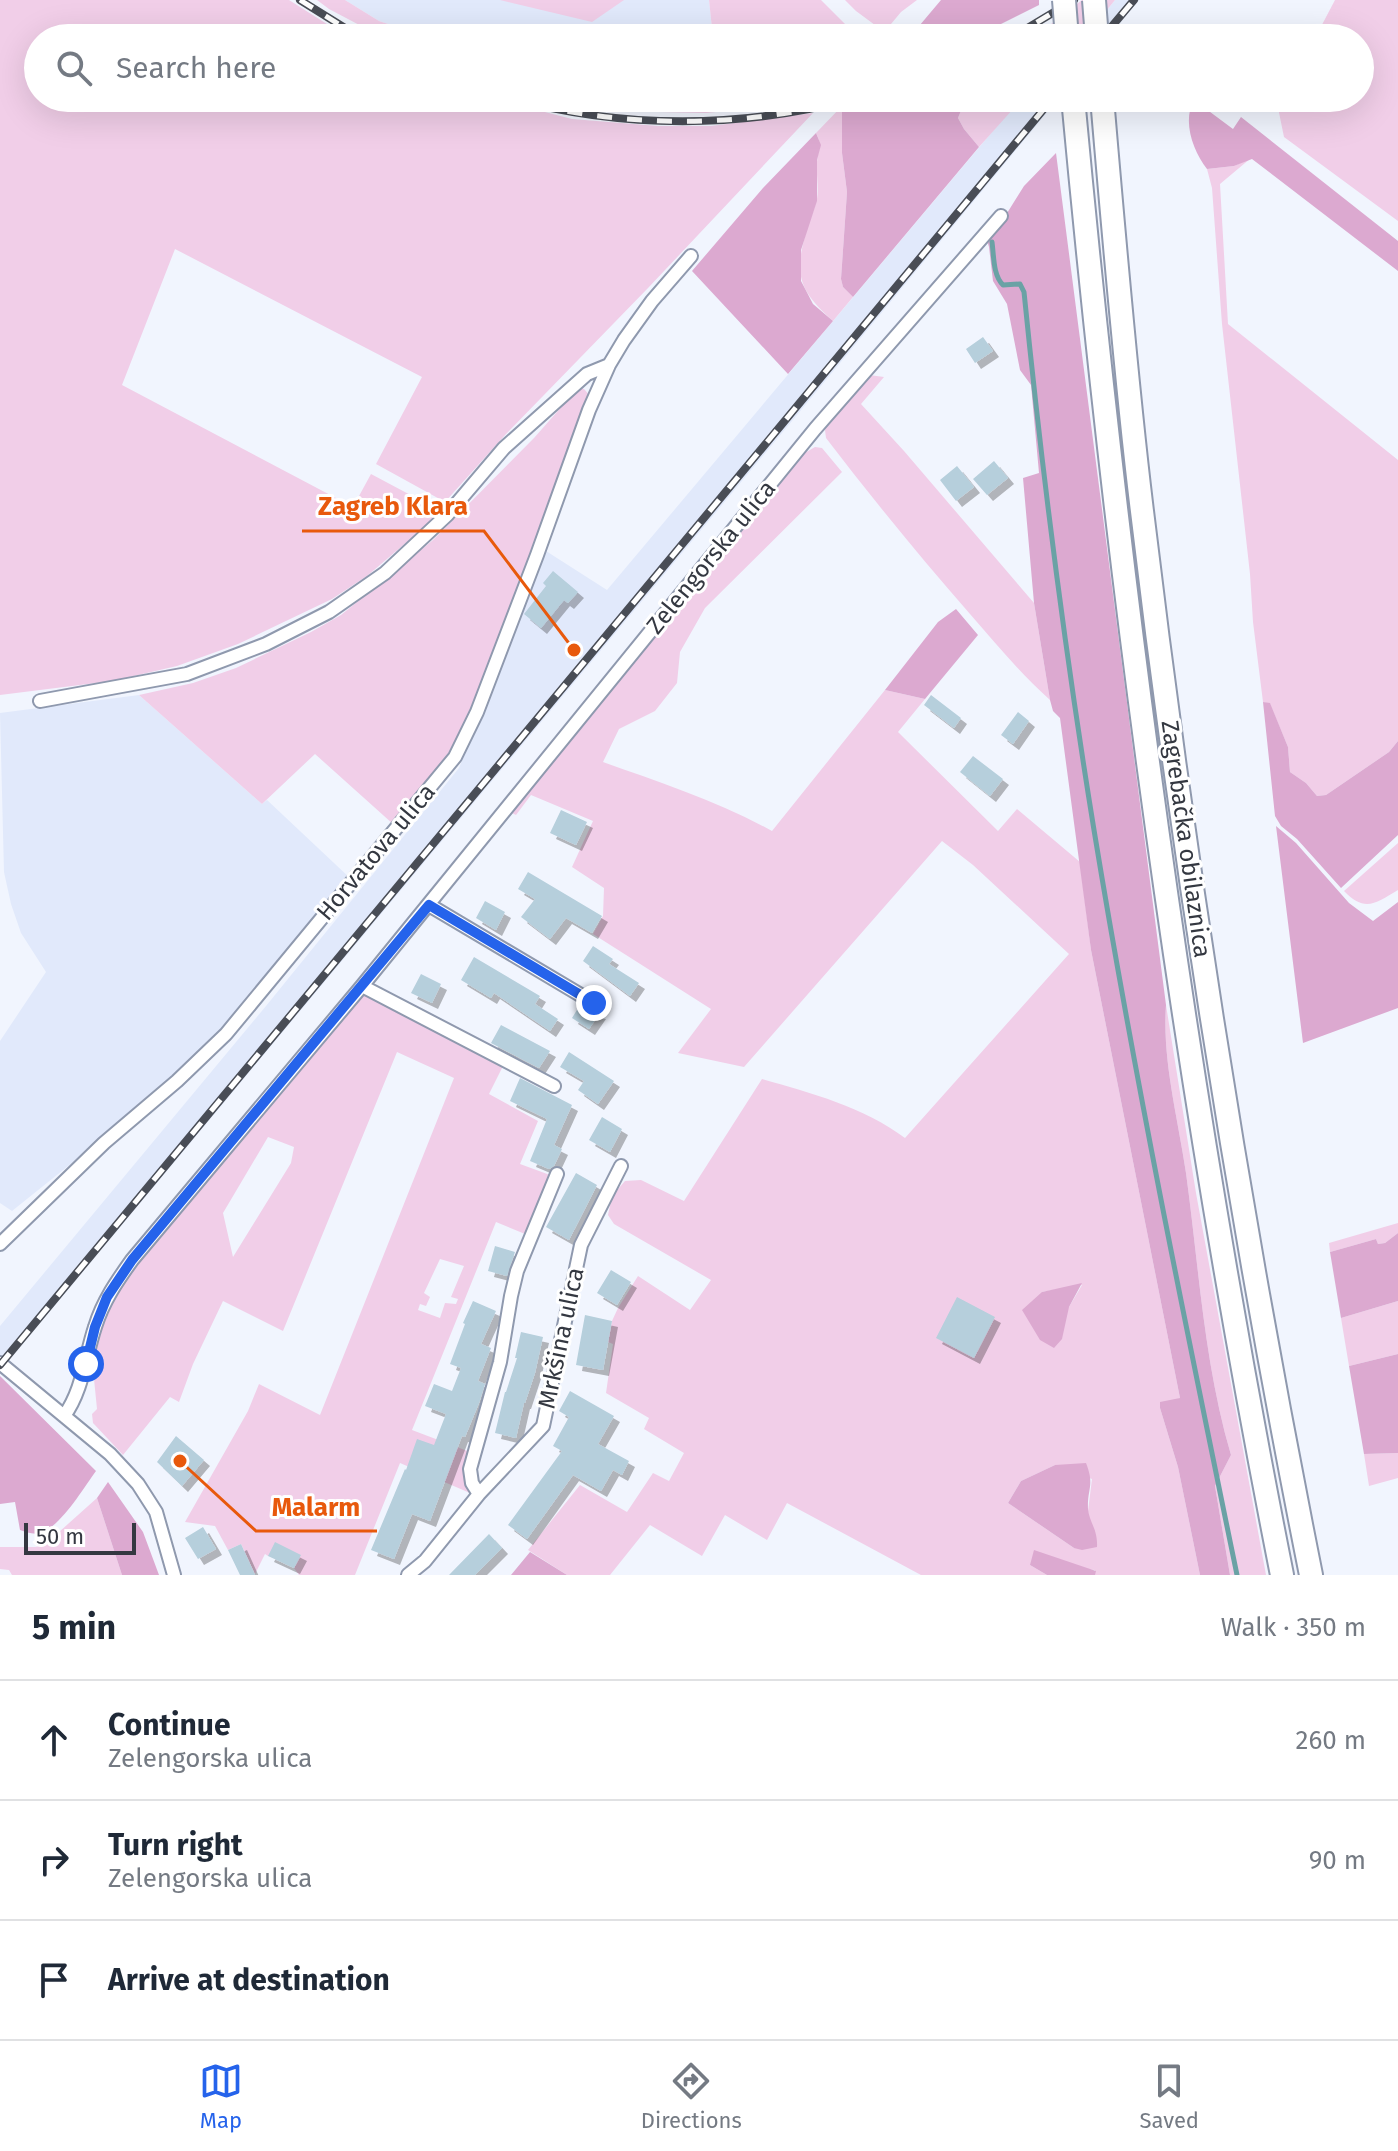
<!DOCTYPE html>
<meta charset="utf-8">
<style>
body{margin:0;font-family:"Fira Sans",sans-serif;background:#f6f6f7;color:#1f2937}
.scale{position:absolute;left:24px;bottom:20px;width:112px;box-sizing:border-box;padding-left:8px;border:4px solid #343841;border-top:0;font-size:22px;line-height:28px;white-space:nowrap;color:#343841;-webkit-text-stroke:6px #fff;paint-order:stroke}
.stop{position:absolute;width:24px;height:24px;margin:-18px;border:6px solid #2563eb;border-radius:50%;background:#fff}
.stop.end{background:#2563eb;border-color:#fff;box-shadow:0 2px 8px #0008}
.list{margin:0;padding:0;list-style:none}
h2{display:flex;justify-content:space-between;align-items:center;height:104px;margin:0;padding:0 32px;font-size:34px}
h2 small{font-size:26px;font-weight:400;color:#747a83}
.list li{display:grid;grid-template-columns:52px 1fr auto;gap:24px;align-items:center;box-sizing:border-box;height:120px;padding:0 32px;border-top:2px solid #e0e1e3}
.list b{display:block;font-size:30px;white-space:nowrap}
.list p{margin:0;font-size:26px;white-space:nowrap;color:#747a83}
.list em{font-size:26px;font-style:normal;color:#747a83}
.icon{flex:none;width:44px;height:44px;fill:none;stroke:currentColor;stroke-width:2;stroke-linecap:round;stroke-linejoin:round}
.map{position:relative;flex:none;width:1398px;height:1575px;overflow:hidden}
.search{position:absolute;background:#fff;box-shadow:0 8px 32px #0002;left:24px;right:24px;top:24px;height:88px;display:flex;align-items:center;gap:20px;box-sizing:border-box;padding:0 28px;border-radius:44px;color:#747a83;font-size:30px}
.sheet{height:464px;background:#fff}
nav{display:flex;justify-content:space-around;align-items:center;box-sizing:border-box;height:112px;border-top:2px solid #e0e1e3;background:#fff;font-size:22px;color:#747a83}
nav a{display:grid;justify-items:center;gap:4px}
nav .on{color:#2563eb}
.map>svg:first-child{display:block}
.built{fill:#e1e9fb}
.green{fill:#f1cee8;fill-rule:evenodd}
.forest{fill:#dca9d0}
.lines{fill:none;stroke-linecap:round;stroke-linejoin:round}
.stream{stroke:#6aa2a5;stroke-width:5}
.building{fill:#b6cfdc;filter:url(#shadow)}
.street-casing{stroke:#8f99ae;stroke-width:16}
.highway-casing{stroke:#8f99ae;stroke-width:26}
.street{stroke:#fff;stroke-width:12}
.highway{stroke:#fff;stroke-width:22}
.rail-casing{stroke:#494d56;stroke-width:8}
.rail{stroke:#fff;stroke-width:5;stroke-dasharray:15;stroke-linecap:butt}
.highway-bridge-casing{stroke:#8f99ae;stroke-width:26;stroke-linecap:butt}
.highway-bridge{stroke:#fff;stroke-width:22}
.route{stroke:#2563eb;stroke-width:10}
.labels{text-anchor:middle;stroke-width:6;stroke-linejoin:round;paint-order:stroke}
.street-label{font-size:24px;fill:#343841;stroke:#fff}
.leader{fill:none;stroke:#e8590c;stroke-width:3}
.callout-dot{fill:#e8590c;stroke:#fff;stroke-width:3}
.callout-label{font-size:26px;text-anchor:middle;font-weight:bold;fill:#e8590c;stroke:#fff;stroke-width:6;stroke-linejoin:round;paint-order:stroke}
</style>
<div class="map">
<svg width="1398" height="1575" viewBox="0 0 1398 1575">
<defs>
<filter id="shadow"><feDropShadow dx="6" dy="6" stdDeviation="0" flood-color="#0004"/></filter>
</defs>
<rect width="100%" height="100%" fill="#f1f5fe"/>
<path class="built" d="M345,0H709L713,38H431L379,21Z
M1115,0H1139L1108,38H1084Z
M1023,98H1059L797,415L0,1371V1326L266,1006L459,768L520,611L546,551L607,590L1008,113Z
M139,695L262,804L267,800L351,879L204,1051L118,1126L12,1211L0,1203V1041L46,972L21,933L11,904L4,872L0,713Z"/>
<path class="green" d="M0,0H289L349,38H38V98H491L572,119L658,126H711L813,113L649,287L506,434L445,502L376,464L422,377L175,249L122,385L353,507L371,474L418,499L434,515L428,524L367,576L332,599L238,644L177,666L112,681L0,695Z
M317,0H345L379,21L431,38H384L329,9Z
M500,0H624L592,22Z
M709,0H821L850,29L853,38H713Z
M845,0H917L901,12L891,24L879,28L856,11Z
M1082,0H1115L1084,38H1029L1041,32Z
M1335,0H1398V221L1284,137L1276,98H1360V38H1315Z
M579,98H822L818,102L706,113L657,112Z
M966,98H1023L979,147L964,129L958,118Z
M842,106V153L847,192L841,279L843,287L853,297L833,321C795,287 794,271 809,223C812,215 815,207 817,199C819,187 816,175 817,162C818,148 823,147 816,133Z
M1251,158L1220,184L1228,324L1398,460V741L1389,752L1326,795L1317,796L1306,783L1290,772L1288,747L1270,704L1263,702L1253,622L1250,574L1222,324L1212,188L1207,169L1234,166Z
M869,375L884,377L861,404L904,451L1034,603L1050,700C1021,674 996,644 970,614C920,557 872,498 826,438L825,430L827,424Z
M579,387L584,389L591,397L532,558L454,748L393,824L315,754L262,804L139,695L193,683L236,668L311,632L341,615L433,540L534,438Z
M815,447L822,448L842,472L705,608L680,652L677,683L655,711L619,729L603,762C659,782 720,802 772,831L885,690L925,699L898,732L998,831L1017,809L1080,862L1091,950L1180,1398L1160,1408L1178,1467L1200,1575H1095V1570L1030,1565L1047,1575H921L787,1503L767,1540L725,1515L702,1556L650,1525L610,1575H567L528,1550L580,1485L627,1512L653,1473L669,1481L684,1453L644,1429L649,1418L606,1393L613,1344L608,1342L612,1321L618,1308L638,1276L690,1310L711,1280L614,1224L608,1215L612,1196L625,1181L641,1180L684,1201L762,1079C811,1093 864,1107 905,1138L1069,954L973,865L942,841L744,1067L678,1053L711,1009L593,934L603,916L604,888L572,867L593,821L531,795L516,815L512,813V810L803,454ZM1082,1285L1069,1307L1042,1292ZM1055,1465L1092,1479L1088,1511L1074,1548L1008,1503L1021,1481Z
M1398,843V890C1376,903 1365,913 1344,891Z
M362,996H370L504,1064L489,1094L538,1121L520,1164L550,1175L525,1234L496,1222L412,1430L470,1452L465,1472L470,1493L400,1463L355,1575H299L294,1568L300,1555L268,1556L265,1554L255,1574L241,1544L228,1550L215,1526L185,1522L248,1411L259,1384L320,1415L454,1078L397,1052L283,1331L223,1301L193,1364L179,1402L170,1397L123,1455L93,1423L92,1414L97,1409L94,1379L102,1362L95,1357L94,1351L102,1321L111,1298L135,1263L357,998ZM268,1137L294,1147L291,1163L233,1257L223,1213ZM440,1259L464,1266L451,1297L458,1299L456,1304L445,1303L440,1318L418,1310L420,1304L426,1306L430,1297L424,1293Z
M1166,1005L1196,1193L1266,1575H1230L1215,1486L1231,1455C1204,1363 1199,1268 1186,1173C1178,1118 1162,1060 1166,1005Z
M1398,1223V1233L1385,1243L1378,1244L1376,1239L1330,1252L1329,1243Z
M1398,1301V1354L1349,1366L1341,1318Z
M1398,1453V1478L1369,1486L1364,1454Z
M97,1498L122,1575H12L9,1570L0,1569V1547H36L49,1541Z"/>
<path class="forest" d="M941,0H1039V5L973,38H909Z
M870,98H966L958,118L964,129L979,147L853,297L843,287L841,279L847,192L842,153V106Z
M1194,100L1233,129L1241,117L1398,241V271L1252,159L1234,166L1207,169C1193,151 1182,121 1194,100Z
M816,133L821,145L817,160V201L801,250V281L813,304L833,321L788,374L692,271L763,188Z
M1056,153L1166,1005C1162,1060 1178,1118 1186,1173C1199,1268 1204,1363 1231,1455L1215,1486L1230,1575H1200L1178,1467L1160,1408V1402L1180,1398L1091,950L1060,718L1053,711L1050,700L1034,603L1023,478L1039,473L1031,385L1020,370L1007,304L993,281L989,247L986,237L1004,218L1024,186Z
M956,609L978,635L925,699L885,690L938,622Z
M1263,702L1270,703L1288,747L1290,772L1306,783L1317,796L1326,795L1389,752L1398,741V835L1341,888L1297,839L1281,826L1275,816Z
M1276,826L1296,843L1349,903L1373,921L1398,902V1008L1303,1043Z
M1398,1233V1301L1341,1318L1330,1252L1376,1239L1378,1244L1385,1243Z
M1082,1283L1069,1307L1062,1339L1054,1348L1040,1340L1022,1310L1042,1292Z
M1398,1354V1453L1364,1454L1349,1366Z
M0,1376L96,1471C83,1489 64,1521 45,1531C37,1536 28,1533 20,1530L15,1502L0,1504Z
M1086,1463C1095,1486 1087,1488 1088,1509C1089,1522 1098,1529 1097,1547L1082,1550L1074,1548L1008,1503L1021,1481L1055,1465Z
M108,1482L143,1532L159,1575H122L97,1498Z
M1034,1550L1096,1571L1095,1575H1047L1030,1565Z
M530,1552L567,1575H511Z"/>
<g class="lines">
<path class="stream" d="M992,242C994,257 993,275 1003,285L1020,284L1024,292C1042,471 1065,652 1094,830C1135,1080 1186,1327 1237,1575"/>
</g>
<path class="building" d="M983,337L993,351L975,363L966,349Z
M994,461L1008,478L987,495L973,479Z
M957,466L974,487L956,501L940,480Z
M553,571L578,592L568,603L564,600L541,628L524,614L546,586L543,583Z
M931,695L961,718L954,728L924,705Z
M1018,712L1029,721L1013,744L1001,735Z
M973,756L1003,779L990,796L960,772Z
M561,810L587,822L576,845L550,833Z
M528,872L602,916L592,933L566,918L550,939L521,917L535,899L518,889Z
M485,901L505,912L496,930L476,918Z
M593,946L613,959L609,964L639,983L630,996L583,961Z
M474,957L540,996L535,1004L558,1019L550,1031L494,993L491,998L461,980Z
M421,974L441,984L432,1003L411,993Z
M580,1005L590,1011L600,1013L589,1029L572,1018Z
M501,1025L550,1051L539,1068L491,1043Z
M569,1052L614,1081L598,1104L578,1090L584,1081L560,1067Z
M520,1078L572,1105L554,1145L562,1149L554,1166L549,1169L530,1161L547,1119L510,1101Z
M602,1117L622,1129L610,1152L589,1140Z
M576,1173L597,1185L569,1240L546,1227Z
M495,1246L515,1252L507,1276L488,1271Z
M611,1270L631,1282L617,1305L597,1293Z
M957,1297L995,1317L974,1358L936,1338Z
M473,1301L496,1311L481,1344L491,1348L478,1381L485,1384L479,1403L465,1437L462,1436L430,1521L412,1514L394,1559L371,1550L405,1469L406,1470L417,1439L434,1445L446,1414L425,1406L434,1384L452,1391L461,1368L450,1364L465,1324L463,1323Z
M585,1315L612,1321L603,1370L576,1365Z
M521,1332L543,1337L535,1373L525,1403H524L516,1438L495,1433L505,1392H506L517,1358H515Z
M570,1391L614,1416L598,1444L629,1461L622,1475L613,1470L601,1491L573,1475L527,1539L508,1525L562,1451L553,1446L569,1417L559,1411Z
M176,1436L204,1460L182,1486L157,1462Z
M203,1527L216,1549L198,1559L185,1538Z
M489,1534L502,1548L475,1575H449Z
M275,1542L301,1555L294,1568L268,1556Z
M241,1544L255,1575H240L228,1550Z"/>
<g class="lines">
<defs>
<path id="street" d="M40,701L187,674L266,644L329,612L385,573L447,515L504,448L587,374L609,365
M429,905L594,1003
M362,986L554,1086
M0,1244L104,1143L177,1081L226,1034L455,757L477,712L537,555L589,410L609,365L624,340L652,301L691,256
M0,1363L110,1454L138,1484L156,1512L174,1575
M64,1416C83,1390 85,1357 95,1327C103,1301 117,1281 132,1260L362,986L815,429L1001,216
M479,1494L472,1483L470,1469L500,1362L511,1296L517,1271L557,1174
M408,1575L425,1561L479,1494L543,1426L581,1245L621,1166"/>
<path id="highway" d="M1073,98C1119,593 1185,1087 1282,1575
M1102,98C1113,227 1124,357 1139,486C1182,851 1239,1215 1311,1575"/>
</defs>
<use href="#street" class="street-casing"/>
<use href="#highway" class="highway-casing"/>
<use href="#street" class="street"/>
<use href="#highway" class="highway"/>
<defs>
<path id="rail" d="M300,0L361,38
M1011,38L1074,0
M1102,38L1134,0
M509,98C621,129 744,129 856,98
M0,1365L1053,98"/>
</defs>
<use href="#rail" class="rail-casing"/>
<use href="#rail" class="rail"/>
<defs>
<path id="highway-bridge" d="M1064,0L1067,38
M1094,0L1097,38"/>
</defs>
<use href="#highway-bridge" class="highway-bridge-casing"/>
<use href="#highway-bridge" class="highway-bridge"/>
</g>
<g class="lines">
<path class="route" d="M86,1364L95,1327L107,1297L132,1260L429,905L594,1003"/>
</g>
<g class="labels">
<g class="street-label">
<text transform="translate(711 557) rotate(-51)" y="8">Zelengorska ulica</text>
<text transform="translate(1186 839) rotate(82)" y="8">Zagrebačka obilaznica</text>
<text transform="translate(376 852) rotate(-50)" y="8">Horvatova ulica</text>
<text transform="translate(561 1338) rotate(-78)" y="8">Mrkšina ulica</text>
</g>
</g>
<path class="leader" d="M574 650L484 531H302M180 1461L256 1531H377"/>
<g class="callout-dot">
<circle cx="574" cy="650" r="8"/>
<circle cx="180" cy="1461" r="8"/>
</g>
<g class="callout-label">
<text x="393" y="515">Zagreb Klara</text>
<text x="316" y="1516">Malarm</text>
</g>
</svg>
<div class="scale">50 m</div>
<div class="stop" style="left:86px;top:1364px"></div>
<div class="stop end" style="left:594px;top:1003px"></div>
<div class="search"><svg class="icon" aria-label="search" viewBox="0 0 24 24"><circle cx="10" cy="10" r="6"/><path d="M15 15l6 6"/></svg>Search here</div>
</div>
<section class="sheet">
<h2>5 min<small>Walk · 350 m</small></h2>
<ul class="list">
<li><svg class="icon" aria-label="ahead" viewBox="0 0 24 24"><path d="M12 20V5M6 11l6-6 6 6"/></svg><div><b>Continue</b><p>Zelengorska ulica</p></div><em>260 m</em></li>
<li><svg class="icon" aria-label="right" viewBox="0 0 24 24"><path d="M7 20v-9h11M14 6l5 5-5 5"/></svg><div><b>Turn right</b><p>Zelengorska ulica</p></div><em>90 m</em></li>
<li><svg class="icon" aria-label="arrive" viewBox="0 0 24 24"><path d="M6 21V4h12l-3 4 3 4H6"/></svg><div><b>Arrive at destination</b></div></li>
</ul>
</section>
<nav>
<a class="on"><svg class="icon" aria-label="map" viewBox="0 0 24 24"><path d="M3 6l6-2 6 2 6-2v14l-6 2-6-2-6 2zM9 4v14M15 6v14"/></svg>Map</a>
<a><svg class="icon" aria-label="directions" viewBox="0 0 24 24"><path d="M12 3l9 9-9 9-9-9zM9 14v-3h6M13 9l2 2-2 2"/></svg>Directions</a>
<a><svg class="icon" aria-label="saved" viewBox="0 0 24 24"><path d="M7 4h10v16l-5-4-5 4z"/></svg>Saved</a>
</nav>
